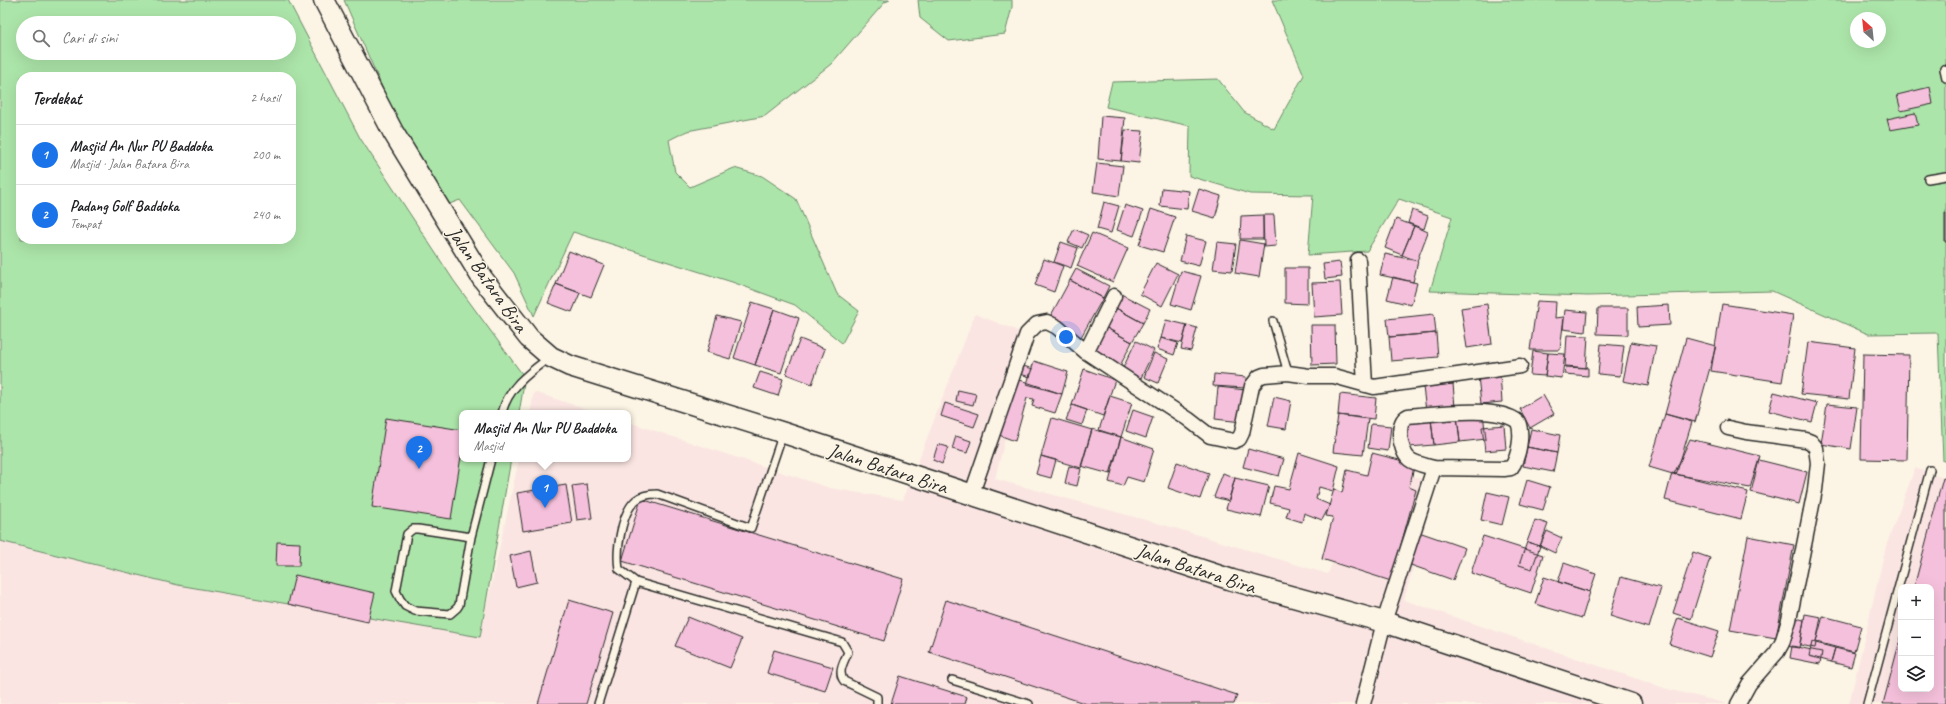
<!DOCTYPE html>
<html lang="id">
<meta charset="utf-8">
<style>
body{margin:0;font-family:Caveat,sans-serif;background:#f2f2f2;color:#202124}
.controls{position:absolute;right:12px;bottom:12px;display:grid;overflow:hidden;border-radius:8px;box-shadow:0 4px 16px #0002}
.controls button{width:36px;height:36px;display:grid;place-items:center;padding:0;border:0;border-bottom:1px solid #e0e0e0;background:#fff;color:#202124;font:20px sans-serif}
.compass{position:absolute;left:1850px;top:12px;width:36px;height:36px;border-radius:50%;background:#fff;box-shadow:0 4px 16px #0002;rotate:333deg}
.you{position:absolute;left:1066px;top:337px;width:14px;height:14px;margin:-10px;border:3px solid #fff;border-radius:50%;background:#1a73e8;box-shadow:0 0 0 6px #1a73e833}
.badge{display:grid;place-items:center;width:26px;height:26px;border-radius:50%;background:#1a73e8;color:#fff;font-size:13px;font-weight:700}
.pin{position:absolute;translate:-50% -33px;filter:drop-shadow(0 1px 2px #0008)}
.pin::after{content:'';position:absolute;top:21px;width:14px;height:12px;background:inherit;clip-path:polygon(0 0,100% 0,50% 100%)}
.popup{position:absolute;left:459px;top:410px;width:172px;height:52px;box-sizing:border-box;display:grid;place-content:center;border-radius:8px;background:#fff;filter:drop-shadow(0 1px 3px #0005);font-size:13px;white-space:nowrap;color:#757577}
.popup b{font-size:15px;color:#202124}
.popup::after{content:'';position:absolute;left:50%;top:100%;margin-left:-8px;border:8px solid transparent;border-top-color:#fff}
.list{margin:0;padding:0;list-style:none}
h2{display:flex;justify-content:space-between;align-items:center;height:52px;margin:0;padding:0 16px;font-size:17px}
h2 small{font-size:13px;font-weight:400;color:#757577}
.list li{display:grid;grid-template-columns:26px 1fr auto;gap:12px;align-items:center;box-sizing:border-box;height:60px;padding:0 16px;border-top:1px solid #e0e0e0}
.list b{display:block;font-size:15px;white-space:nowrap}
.list p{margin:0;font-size:13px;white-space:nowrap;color:#757577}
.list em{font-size:13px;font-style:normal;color:#757577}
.icon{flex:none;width:22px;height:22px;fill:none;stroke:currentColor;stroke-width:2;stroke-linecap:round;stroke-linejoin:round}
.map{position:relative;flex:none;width:1946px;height:704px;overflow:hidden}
.search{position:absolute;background:#fff;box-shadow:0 4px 16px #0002;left:16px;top:16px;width:280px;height:44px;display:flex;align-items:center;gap:10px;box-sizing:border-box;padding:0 14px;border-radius:22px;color:#757577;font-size:15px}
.panel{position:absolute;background:#fff;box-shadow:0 4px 16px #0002;left:16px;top:72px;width:280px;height:172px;border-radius:16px}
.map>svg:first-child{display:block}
.built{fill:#fae5e2;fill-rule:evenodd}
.green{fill:#ace5a9;stroke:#6c886a;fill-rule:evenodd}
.building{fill:#f5c0db;stroke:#2b2b2b}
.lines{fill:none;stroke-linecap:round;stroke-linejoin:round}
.lane-casing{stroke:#2b2b2b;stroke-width:10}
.street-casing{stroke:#2b2b2b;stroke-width:17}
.secondary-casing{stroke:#2b2b2b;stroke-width:23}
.lane{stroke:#fcf5e5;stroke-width:7}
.street{stroke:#fcf5e5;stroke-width:14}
.secondary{stroke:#fcf5e5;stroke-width:20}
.labels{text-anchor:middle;stroke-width:3;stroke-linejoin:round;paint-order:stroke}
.street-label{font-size:20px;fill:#2b2b2b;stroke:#fcf5e5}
</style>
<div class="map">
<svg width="1946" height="704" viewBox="0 0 1946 704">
<rect width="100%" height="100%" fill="#fcf5e5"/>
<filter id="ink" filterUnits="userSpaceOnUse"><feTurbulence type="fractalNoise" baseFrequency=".025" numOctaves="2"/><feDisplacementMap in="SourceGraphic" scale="8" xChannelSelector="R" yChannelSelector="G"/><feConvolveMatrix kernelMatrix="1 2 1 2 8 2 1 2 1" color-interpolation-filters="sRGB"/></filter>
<g filter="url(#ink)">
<path class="built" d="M975,314L1031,336L995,479L1175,528L1328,574L1369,464L1437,483L1404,600L1667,689L1729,704H0V541L178,585L480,636L519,459H628V422L830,488L903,500Z
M534,392L599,413H530Z
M1915,468L1946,479V704H1849L1886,546ZM1901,587H1931V689H1901Z"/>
<path class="green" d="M0,0H288L360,138L454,281L525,378L519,413H462V459H511L480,637L178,585L0,541ZM23,23H289V53H23ZM21,77H291V239H21Z
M344,0H890L885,2L831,64L765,116L687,131L669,140L675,172L690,187L734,168L762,176L796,199L837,294L859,311L842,343L795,305L732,282L573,232L534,316L514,273L460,200L439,208L424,183Z
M918,0H1012V7L1005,34L949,41L920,18Z
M1272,0H1946V461H1943L1938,333L1868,334L1772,291L1588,296L1430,291L1452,217L1399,199L1367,251L1308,255L1313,195L1250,194L1189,176L1190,126L1106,107L1112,82L1218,79L1244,112L1274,129L1304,75ZM1856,18H1880V42H1856Z"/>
<path class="building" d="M1930,87L1933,104L1901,111L1897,95Z
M1915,113L1918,125L1890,130L1887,119Z
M1101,116L1125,118L1121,161L1098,159Z
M1125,130L1143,131L1139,163L1121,161Z
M1097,163L1123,166L1119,196L1093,192Z
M1162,188L1189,191L1187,209L1160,206Z
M1199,189L1221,196L1215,218L1192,211Z
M1104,202L1119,206L1111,233L1097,229Z
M1125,205L1143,211L1134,236L1117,230Z
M1151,209L1175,217L1163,252L1139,245Z
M1412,210L1428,216L1424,229L1408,223Z
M1945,213H1946V242H1945Z
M1263,215H1274L1276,246L1264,247Z
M1263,215V239H1240L1241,216Z
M1396,219L1414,226L1402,255L1385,248Z
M1414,226L1428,232L1417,261L1402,255Z
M1074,229L1088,235L1082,248L1068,242Z
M1092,233L1128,248L1113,282L1077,266Z
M1186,236L1206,241L1199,266L1180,261Z
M1240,240L1264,244L1259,277L1235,273Z
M1061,242L1078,248L1071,268L1054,262Z
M1217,242L1236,244L1232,271L1213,269Z
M569,251L604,265L591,297L556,284Z
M1385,254L1418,261L1413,282L1380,275Z
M1044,259L1063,266L1054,292L1035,285Z
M1340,262L1342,277L1325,279L1323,264Z
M1156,263L1178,274L1162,306L1140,294Z
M1285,268H1308V304L1285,303Z
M1076,269L1109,286L1103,298L1070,280Z
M1181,271L1201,276L1191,310L1171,304Z
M1393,277L1417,283L1411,305L1387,299Z
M1070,280L1103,298L1081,337L1049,319Z
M1340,282L1342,315L1314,317L1312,283Z
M556,284L580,293L572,312L548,303Z
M1121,294L1150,309L1143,323L1114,307Z
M1537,301L1556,302L1555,318L1564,317L1560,350H1530Z
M752,302L774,309L755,365L734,358Z
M1487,304L1492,344L1467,348L1461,308Z
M1722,304L1793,315L1782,382L1711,371Z
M1669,305L1670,325L1638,327L1637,307Z
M1114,307L1143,323L1132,342L1103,326Z
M1598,308H1628V335L1597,334Z
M774,309L799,318L781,373L755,365Z
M1565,310L1587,312L1585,332L1563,329Z
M1434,314L1436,333L1389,337L1387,319Z
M717,316L741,322L730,359L707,352Z
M1166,320L1187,325L1182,343L1161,338Z
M1187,325L1197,328L1191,351L1181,349Z
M1311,325H1335L1336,364L1312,365Z
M1103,326L1132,342L1120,366L1090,350Z
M1436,333L1438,357L1391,361L1389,337Z
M1567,335L1588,336L1586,368L1565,367Z
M1161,338L1178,343L1174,355L1157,349Z
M1686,338L1716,346L1695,422L1665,414Z
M800,339L825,349L812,384L786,374Z
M1136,341L1154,350L1141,378L1122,370Z
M1631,342L1656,346L1648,386L1623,381Z
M1808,342L1855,348L1849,399L1801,394Z
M1601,344L1624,346L1620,376L1598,374Z
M1533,351L1548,353L1545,376L1530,375Z
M1154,353L1168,359L1158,383L1144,377Z
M1548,353L1565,354L1562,378L1545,376Z
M1863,354L1909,355L1907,460L1861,459Z
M1034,361L1068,372L1062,394L1027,384Z
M1020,365L1033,369L1030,377L1017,373Z
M1566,366L1588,368V376L1565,374Z
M1084,369L1115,380L1103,416L1072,405Z
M760,372L783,379L778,396L754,388Z
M1214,374L1246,377L1245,388L1213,386Z
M1500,374L1502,402L1481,404L1478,376Z
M1017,379L1062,394L1055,413L1032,406L1034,399L1027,398L1015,441L999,435Z
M1453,384L1455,407L1426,411L1423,387Z
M1218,387L1246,390L1242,422L1215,419Z
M958,390L976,394L973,405L956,401Z
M1774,392L1817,403L1812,422L1769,411Z
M1340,394L1376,398L1374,419L1338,415Z
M1543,395L1554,414L1530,428L1520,409Z
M1110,396L1132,403L1121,437L1099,430Z
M1274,397L1291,401L1286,429L1268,426Z
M945,403L979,414L974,427L941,416Z
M1827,404L1857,407L1851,449L1821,444Z
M1072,405L1087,410L1082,425L1066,420Z
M1133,410L1153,417L1146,438L1126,431Z
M1483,413L1486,439L1460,442L1457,416Z
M1665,414L1692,422L1676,475L1649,467Z
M1338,415L1368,419L1363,455L1333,452Z
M1457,416L1460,442L1434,445L1431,419Z
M386,418L462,430V450L451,519L372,507Z
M1052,418L1092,430L1081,468L1041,456Z
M1431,419L1434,445L1409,447L1406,421Z
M1371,424L1391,426L1388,451L1368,448Z
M1504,425L1506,449L1485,451L1482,427Z
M1092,429L1121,437L1110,474L1081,466Z
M1531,429L1560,435L1557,453L1527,447Z
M956,436L971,441L967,453L952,449Z
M1121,437L1154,449L1144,482L1127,477L1123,486L1109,482Z
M1690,439L1760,456L1750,488L1674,474Z
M938,444L948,447L942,464L933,460Z
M1527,447L1557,453L1553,472L1523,466Z
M1248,449L1284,459L1279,476L1243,467Z
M1299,453L1339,466L1333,491L1319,487L1316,499L1330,505L1322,520L1304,513L1302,522L1286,517L1289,508L1270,503L1274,486L1289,489Z
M1372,453L1415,464L1409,487L1416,490L1391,581L1322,559L1333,517L1326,516L1334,489L1342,493L1347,470L1367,475Z
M1041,456L1056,460L1051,478L1036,474Z
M1759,460L1807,472L1799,504L1751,492Z
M1177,462L1209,473L1200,499L1168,488Z
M1069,466L1081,469L1077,486L1065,483Z
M1223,473L1235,478L1229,501L1214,497Z
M1672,473L1748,492L1741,519L1665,500Z
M1235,478L1269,486L1261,517L1226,509Z
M1943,478L1946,479V704H1883L1901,636V689H1931V587H1914Z
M1527,480L1550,487L1543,510L1520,504Z
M587,484L592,518L577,520L572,486Z
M566,485L572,523L523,531L517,493Z
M1487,492L1509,497L1502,525L1481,520Z
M641,499L903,579L884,641L622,561Z
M1535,520L1548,524L1540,546L1527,542Z
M1416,531L1465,548L1453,580L1405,563Z
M1547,531L1562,538L1555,553L1540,546Z
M1483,536L1543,555L1531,593L1471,573Z
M1748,536L1794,545L1776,638L1730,630Z
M277,542L300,543L299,566H276Z
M1527,542L1540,546L1532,569L1519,565Z
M531,551L537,582L516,587L510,556Z
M1693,552L1710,558L1691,619L1673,613Z
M1564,563L1596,574L1590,592L1558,582Z
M295,575L375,593L368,622L288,604Z
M1544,577L1590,592L1582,618L1535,604Z
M1621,577L1661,588L1649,628L1610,616Z
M569,600L613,613L586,704H538Z
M946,600L1237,695L1234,704H1087L929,652Z
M1805,614L1821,617L1815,648L1800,645Z
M1823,616L1861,626L1854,652L1816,642Z
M688,617L742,639L730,668L675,646Z
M1791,617L1804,620L1799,648L1786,646Z
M1678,618L1719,631L1710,657L1669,644Z
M1812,642L1835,648L1831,662L1809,656Z
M1792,646L1822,652L1820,664L1790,658Z
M1835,648L1855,653L1851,667L1831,662Z
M774,650L833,667L825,691L767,673Z
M900,676L967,697L965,704H891Z"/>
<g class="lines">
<defs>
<path id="lane" d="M1944,69L1946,78
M1928,179L1946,176
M1273,321L1288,373
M502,413C508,387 530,372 550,357
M471,537L459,605L457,608L450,614L415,611L405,606L400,599L396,591L407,534L413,529H418L471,537L491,459
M636,582L842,642L848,652C844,662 837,672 844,681L877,697V704
M952,680L1029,704
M598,704L636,582L619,569C616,551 621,513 636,500C642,495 649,494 657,494L751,528L783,433
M1867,704L1930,470"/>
<path id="street" d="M1358,260L1365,385
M1086,352L1114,296
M1728,428L1746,432L1806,440L1811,442L1816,448L1818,463L1815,490L1789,620L1782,643L1777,652L1749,684L1738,704
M971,496L1027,334L1037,324L1047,322L1057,327L1086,352L1188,419L1210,436L1234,441L1239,439L1242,433L1252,386L1259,377L1264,375L1288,373L1309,376H1334L1374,387L1520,366
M1363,704L1384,622L1434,468C1427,466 1415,464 1409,459C1400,451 1395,422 1408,416C1435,414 1498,405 1518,422C1523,434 1519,457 1511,468L1504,469L1434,468"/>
<path id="secondary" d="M324,0L393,132L482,278L529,338L551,357L570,366L784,433L1232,580L1384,622L1631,704"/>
</defs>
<use href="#lane" class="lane-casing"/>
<use href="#street" class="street-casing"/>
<use href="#secondary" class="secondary-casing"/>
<use href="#lane" class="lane"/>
<use href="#street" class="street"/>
<use href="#secondary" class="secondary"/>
</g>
</g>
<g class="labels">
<g class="street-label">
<text transform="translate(488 279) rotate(55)" y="7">Jalan Batara Bira</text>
<text transform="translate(888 468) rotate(18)" y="7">Jalan Batara Bira</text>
<text transform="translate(1196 568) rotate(18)" y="7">Jalan Batara Bira</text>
</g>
</g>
</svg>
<div class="controls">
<button>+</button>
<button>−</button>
<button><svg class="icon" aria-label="layers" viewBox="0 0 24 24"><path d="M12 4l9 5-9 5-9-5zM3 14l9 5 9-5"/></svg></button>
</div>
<svg class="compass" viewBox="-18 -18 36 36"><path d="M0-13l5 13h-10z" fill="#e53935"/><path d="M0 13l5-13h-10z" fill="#757577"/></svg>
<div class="you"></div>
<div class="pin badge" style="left:545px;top:508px">1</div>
<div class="popup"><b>Masjid An Nur PU Baddoka</b>Masjid</div>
<div class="pin badge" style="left:419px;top:469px">2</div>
<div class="search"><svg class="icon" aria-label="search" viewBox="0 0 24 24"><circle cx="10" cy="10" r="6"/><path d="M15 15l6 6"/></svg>Cari di sini</div>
<section class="panel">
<h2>Terdekat<small>2 hasil</small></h2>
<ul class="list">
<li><span class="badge">1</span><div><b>Masjid An Nur PU Baddoka</b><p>Masjid · Jalan Batara Bira</p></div><em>200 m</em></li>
<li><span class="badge">2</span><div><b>Padang Golf Baddoka</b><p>Tempat</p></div><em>240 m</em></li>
</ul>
</section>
</div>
